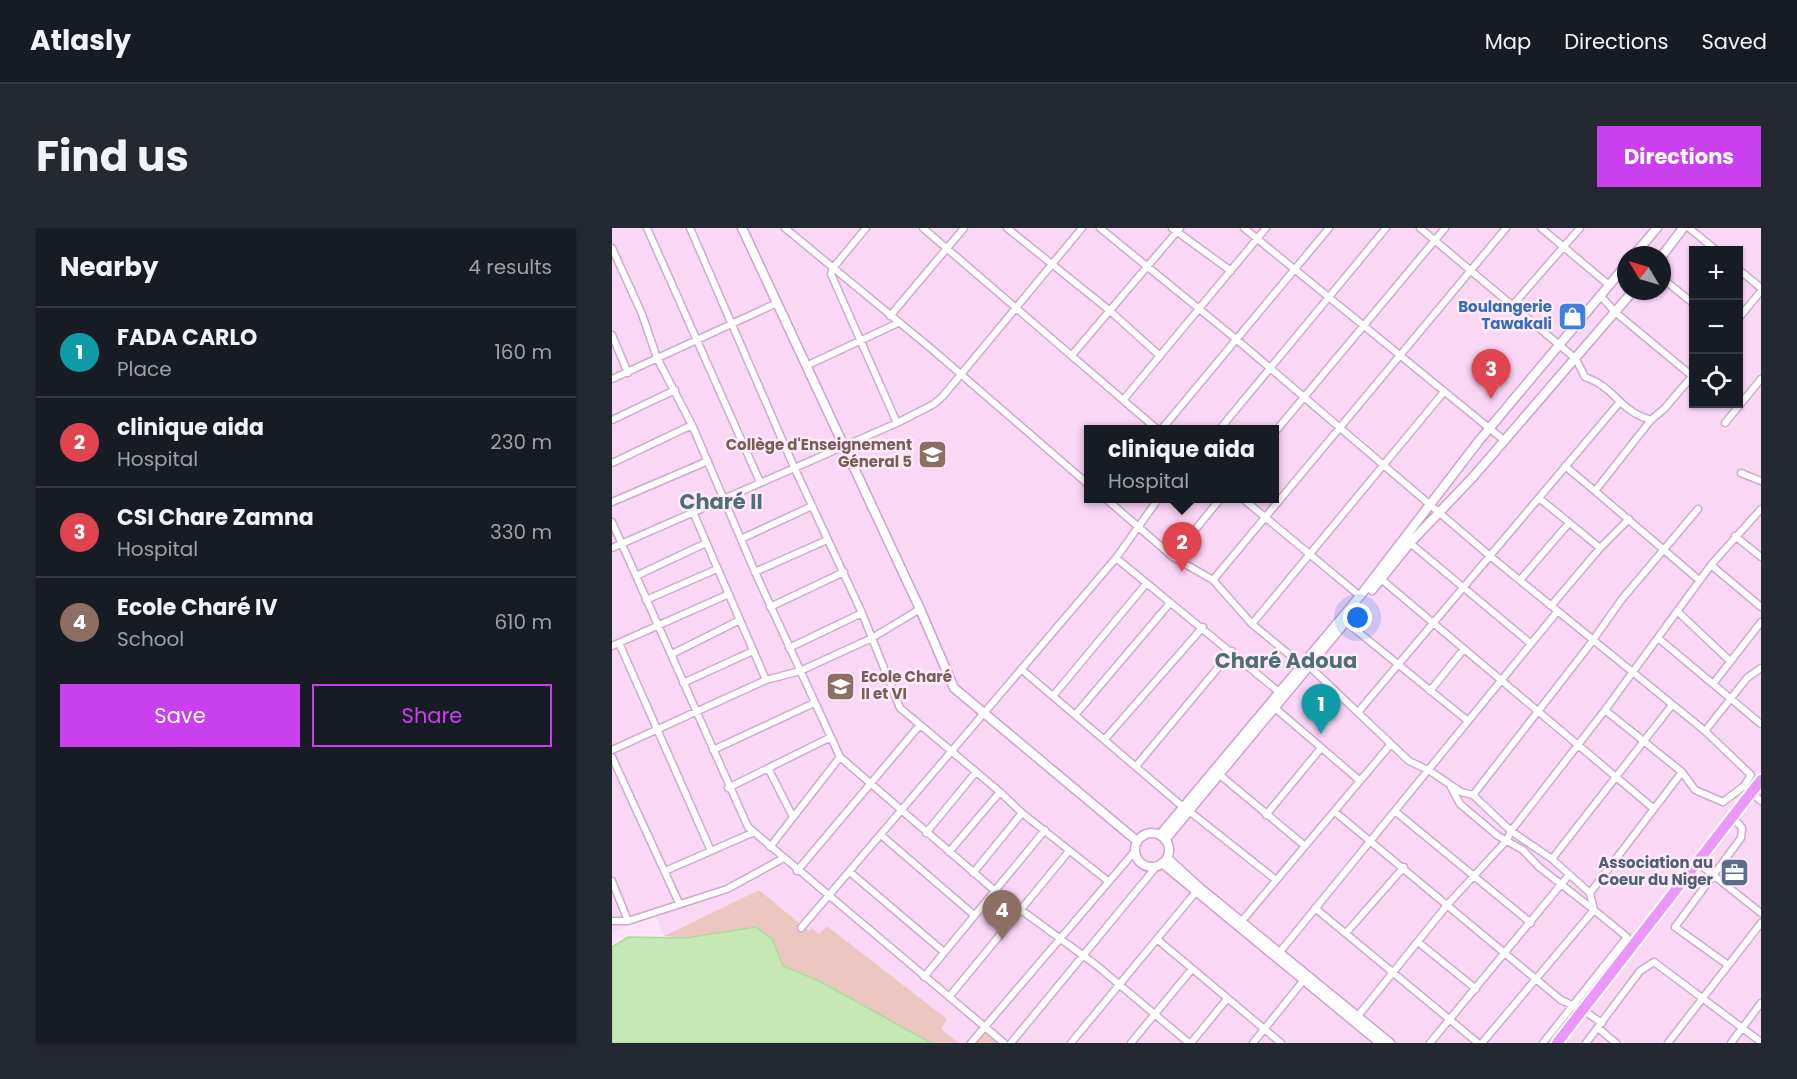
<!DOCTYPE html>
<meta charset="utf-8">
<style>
body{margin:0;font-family:Poppins,sans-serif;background:#242831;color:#f1f3f6}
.controls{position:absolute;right:18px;top:18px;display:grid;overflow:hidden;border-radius:0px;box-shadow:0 2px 4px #0004}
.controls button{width:54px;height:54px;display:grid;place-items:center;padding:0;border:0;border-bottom:2px solid #363941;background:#171b24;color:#f1f3f6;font:30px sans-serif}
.compass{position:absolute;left:1005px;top:18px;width:54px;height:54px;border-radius:50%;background:#171b24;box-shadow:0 2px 4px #0004;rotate:308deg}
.you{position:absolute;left:746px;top:390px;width:21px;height:21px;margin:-15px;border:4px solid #fff;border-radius:50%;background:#1a73e8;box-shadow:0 0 0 9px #1a73e833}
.badge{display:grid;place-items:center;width:39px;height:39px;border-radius:50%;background:#ca40ef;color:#fff;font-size:20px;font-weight:700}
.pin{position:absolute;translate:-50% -50px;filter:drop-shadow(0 2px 3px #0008)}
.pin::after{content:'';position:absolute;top:32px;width:21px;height:18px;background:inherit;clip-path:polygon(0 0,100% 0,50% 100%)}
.popup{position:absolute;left:472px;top:197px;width:195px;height:78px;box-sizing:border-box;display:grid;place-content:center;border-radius:0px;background:#171b24;filter:drop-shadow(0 2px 4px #0005);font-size:20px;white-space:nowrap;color:#9ea1a6}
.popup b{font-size:22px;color:#f1f3f6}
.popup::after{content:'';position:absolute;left:50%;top:100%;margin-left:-12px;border:12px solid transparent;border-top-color:#171b24}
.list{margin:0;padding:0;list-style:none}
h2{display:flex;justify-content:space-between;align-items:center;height:78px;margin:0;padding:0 24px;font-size:26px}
h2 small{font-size:20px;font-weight:400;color:#9ea1a6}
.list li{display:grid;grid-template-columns:39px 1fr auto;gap:18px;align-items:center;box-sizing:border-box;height:90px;padding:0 24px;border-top:2px solid #363941}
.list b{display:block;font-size:22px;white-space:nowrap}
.list p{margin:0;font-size:20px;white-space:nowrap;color:#9ea1a6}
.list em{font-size:20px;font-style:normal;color:#9ea1a6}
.actions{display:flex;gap:12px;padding:18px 24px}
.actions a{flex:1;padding:14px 0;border:2px solid #ca40ef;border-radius:0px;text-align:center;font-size:21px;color:#ca40ef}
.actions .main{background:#ca40ef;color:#fff}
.icon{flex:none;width:33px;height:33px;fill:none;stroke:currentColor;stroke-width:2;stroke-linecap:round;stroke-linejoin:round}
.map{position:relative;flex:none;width:1149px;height:815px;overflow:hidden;border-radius:0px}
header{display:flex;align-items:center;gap:36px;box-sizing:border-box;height:84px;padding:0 30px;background:#171b24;border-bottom:2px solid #363941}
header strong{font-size:28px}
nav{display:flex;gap:33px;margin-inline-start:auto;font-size:21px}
.intro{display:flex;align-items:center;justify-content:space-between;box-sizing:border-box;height:144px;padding:0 36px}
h1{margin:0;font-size:42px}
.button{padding:15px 27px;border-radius:0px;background:#ca40ef;color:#fff;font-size:21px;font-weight:700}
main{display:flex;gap:36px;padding:0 36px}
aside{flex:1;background:#171b24;border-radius:0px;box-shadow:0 2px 4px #0004}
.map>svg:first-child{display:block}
.residential{fill:#fbd7f6;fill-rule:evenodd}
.green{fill:#ecc7c0}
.water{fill:#c5e8b6;stroke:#addb9c;stroke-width:1.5}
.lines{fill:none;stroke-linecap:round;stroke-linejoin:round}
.street-casing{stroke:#cfa9ce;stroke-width:9}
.secondary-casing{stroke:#cea1ce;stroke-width:11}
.highway-casing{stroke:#fff;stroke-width:14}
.street{stroke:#fff;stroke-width:6}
.secondary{stroke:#fff;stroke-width:8}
.highway{stroke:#ea96fc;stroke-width:10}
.labels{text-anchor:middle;stroke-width:5;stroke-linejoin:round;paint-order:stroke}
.shop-label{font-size:15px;font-weight:bold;fill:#366cbe;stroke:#ffebfb;text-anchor:end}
.education-label{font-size:15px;font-weight:bold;fill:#785e54;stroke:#ffebfb;text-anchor:end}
.service-label{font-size:15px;font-weight:bold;fill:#4e5e75;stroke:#ffebfb;text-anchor:end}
.district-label{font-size:21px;font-weight:bold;fill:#4e6f78;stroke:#ffebfb}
</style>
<header>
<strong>Atlasly</strong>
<nav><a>Map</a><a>Directions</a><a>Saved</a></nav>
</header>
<div class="intro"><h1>Find us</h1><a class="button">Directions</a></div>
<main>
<aside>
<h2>Nearby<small>4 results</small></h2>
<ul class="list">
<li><span class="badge" style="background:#0f9aa8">1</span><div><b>FADA CARLO</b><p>Place</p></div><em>160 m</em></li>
<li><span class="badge" style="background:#e0444e">2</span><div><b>clinique aida</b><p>Hospital</p></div><em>230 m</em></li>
<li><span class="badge" style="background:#e0444e">3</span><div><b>CSI Chare Zamna</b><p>Hospital</p></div><em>330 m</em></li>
<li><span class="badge" style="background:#8d6e63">4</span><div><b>Ecole Charé IV</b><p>School</p></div><em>610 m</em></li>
</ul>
<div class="actions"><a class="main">Save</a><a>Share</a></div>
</aside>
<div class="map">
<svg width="1149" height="815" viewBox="0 0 1149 815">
<rect width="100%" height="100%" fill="#fee3f9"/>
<path class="residential" d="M0,0H1149V815H388L368,799L354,815H347L328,801L335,791L215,698L207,706L197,703L147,662L52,708L43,687L0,705ZM1082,22H1126V176H1082ZM1014,27H1050V63H1014ZM477,202H663V270H477Z"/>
<path class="green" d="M147,662L197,703L200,700L207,706L215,698L335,791L329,801L347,815H319L207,753L170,738L160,711L122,702L74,710L52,708Z
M368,798L388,815H354Z"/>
<path class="water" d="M144,699L160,711L171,738L207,753L319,815H0V719L16,709L74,710Z"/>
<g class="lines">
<defs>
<path id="street" d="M35,0L148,254
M78,0L182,239L250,385L288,480L388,564L410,585L496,653
M173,0L322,123L477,257
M254,0L221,40L219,46L285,195
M311,0L546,202
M395,0L497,82L548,128
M488,0L624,111L878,328L1093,503L1139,547L1132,558L1149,573
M560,0L619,43
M632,0L893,213
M808,0L964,131L973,149C1005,160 1005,182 1039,192L1053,180L1082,146
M929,0L997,57
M1077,0L1104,22
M0,20L30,86L45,130L80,197L143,344L228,529L382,662L484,737L577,815
M1126,41L1149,60
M1050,50L1082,76
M988,67L1003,84L1080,148
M900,78L968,0
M278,88L352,0
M1126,91L1149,63
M0,107L16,145
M460,127L568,0
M194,138L286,95
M0,151L165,75
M512,171L654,0
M0,192L63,162
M1039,192L983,263L1087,352
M1113,195L1149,151
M549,202L717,0
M607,202L774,0
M663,204L833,0
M0,235L80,197
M953,238L983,263
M1129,245L1149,253
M493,270L561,329L601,352L640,396L690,437L698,439L797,533L818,543L849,564L861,567L899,603L940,631L978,665L982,682L1015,709L931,815
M630,270L748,368
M927,270L988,320
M0,274L96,233
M81,284L154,452
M0,294L136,599L392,815
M1123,308L1149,329
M129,311L200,278
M798,315L918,415
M0,320L285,195L322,176L331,168L470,0
M561,329L609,270
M504,330L667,464
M1099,337L1149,379
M143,344L215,312
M24,348L94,315
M769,351L1042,581
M601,352L894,0
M908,352L957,295
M34,372L105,341
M939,378L988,320L1017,291
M158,379L232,344
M1065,383L1118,433
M734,394L856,493
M640,396L831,165
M1046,410L1149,496
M7,415L99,623
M0,418L117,366
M177,420L250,385
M60,426L128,392
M409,441L571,579
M71,455L141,423
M1101,456L1149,394
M818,463L851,422
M441,468L534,356
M663,480L747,552
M993,482L1070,544L1083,562L1111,574L1132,558
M747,483L1007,175
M463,487L558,375
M1093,503L1135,450L1149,440
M493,511L591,399
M0,522L154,452L188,443L260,410L308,381
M101,522L202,475
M0,529L67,675
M525,537L620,423
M156,540L181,589
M608,547L693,618
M839,559L848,576L886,608L911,622L927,639L982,682L870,815
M116,560L217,510
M861,567L976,419L1010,371L1086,281
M577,583L664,652
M723,584L949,772L971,782L990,795
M784,584L919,695
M654,587L709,520
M314,605L364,544
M269,607L362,687
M158,619L228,529
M337,624L388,564
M940,631L1060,477
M1091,639L1149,685
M53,643L140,605
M185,643L307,498
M239,645L332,724
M361,645L410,585
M0,653L16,693
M978,665L1070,544
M703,680L866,815
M0,693H16L115,661L170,631
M629,694L779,516
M189,700L504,330L547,270
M734,705L792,639
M546,712L669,815
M806,714L864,761
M667,725L945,384
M1116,737L1063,699L1129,610L1130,600L1125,594
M312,749L433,602
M337,769L457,623
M745,789L836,676L895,612L899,603L993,482L1099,337L1149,281
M986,800L1004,815
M359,815L523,623
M399,815L544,639
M459,815L583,665
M519,815L580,741
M579,815L615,771
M641,815L691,753
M818,815L956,648
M974,815L1028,743L1042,734L1149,814
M1056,815L1149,695
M1119,815L1149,775"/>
<path id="secondary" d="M130,0L308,381L342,460L525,613
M1022,27L1045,0
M1050,28L1071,0
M760,362L798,315L861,249L1021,63
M523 622a17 17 0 1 1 34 0a17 17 0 1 1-34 0Z
M548,607L748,368L866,214L1014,37
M553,612L740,386
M555,630L588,660L778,815
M550,635L768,815"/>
<path id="highway" d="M945,815L1149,552"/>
</defs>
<use href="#street" class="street-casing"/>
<use href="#secondary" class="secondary-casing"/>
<use href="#highway" class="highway-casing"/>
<use href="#street" class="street"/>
<use href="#secondary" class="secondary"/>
<use href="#highway" class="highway"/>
</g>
<defs>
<symbol id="shop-square" viewBox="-11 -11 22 22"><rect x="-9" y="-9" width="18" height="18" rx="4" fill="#3f7fe0" stroke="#ffebfb"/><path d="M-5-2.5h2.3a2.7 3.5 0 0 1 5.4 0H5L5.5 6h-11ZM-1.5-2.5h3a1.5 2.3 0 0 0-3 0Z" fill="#fff"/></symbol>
<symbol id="school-square" viewBox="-11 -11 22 22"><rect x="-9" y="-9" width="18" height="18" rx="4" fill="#8d6e63" stroke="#ffebfb"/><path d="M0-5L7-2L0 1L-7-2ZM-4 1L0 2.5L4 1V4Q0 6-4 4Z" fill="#fff"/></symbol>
<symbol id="office-square" viewBox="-11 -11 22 22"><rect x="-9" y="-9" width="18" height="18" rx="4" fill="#5c6f8a" stroke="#ffebfb"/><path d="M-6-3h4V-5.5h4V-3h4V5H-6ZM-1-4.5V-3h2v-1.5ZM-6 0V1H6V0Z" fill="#fff"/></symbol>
</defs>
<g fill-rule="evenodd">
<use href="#shop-square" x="944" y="72" width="33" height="33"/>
<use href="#school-square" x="304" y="210" width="33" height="33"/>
<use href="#school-square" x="212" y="442" width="33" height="33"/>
<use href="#office-square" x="1106" y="628" width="33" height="33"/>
</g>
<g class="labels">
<g class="shop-label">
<text x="940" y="84">Boulangerie<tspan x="940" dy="17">Tawakali</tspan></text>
</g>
<g class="education-label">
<text x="300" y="222">Collège d'Enseignement<tspan x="300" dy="17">Géneral 5</tspan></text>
<text x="249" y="454" text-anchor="start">Ecole Charé<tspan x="249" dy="17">II et VI</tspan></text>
</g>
<g class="service-label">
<text x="1101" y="640">Association au<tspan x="1101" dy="17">Coeur du Niger</tspan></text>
</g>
<g class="district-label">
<text x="109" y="281">Charé II</text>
<text x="674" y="440">Charé Adoua</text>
</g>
</g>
</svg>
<div class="controls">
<button>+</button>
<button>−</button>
<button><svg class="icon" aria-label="locate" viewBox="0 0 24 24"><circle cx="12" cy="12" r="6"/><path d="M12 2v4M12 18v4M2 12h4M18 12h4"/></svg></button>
</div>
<svg class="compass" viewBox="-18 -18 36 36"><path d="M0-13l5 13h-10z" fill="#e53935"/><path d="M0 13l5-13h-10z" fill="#9ea1a6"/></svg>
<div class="you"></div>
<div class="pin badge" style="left:709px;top:506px;background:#0f9aa8">1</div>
<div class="pin badge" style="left:570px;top:344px;background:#e0444e">2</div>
<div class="popup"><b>clinique aida</b>Hospital</div>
<div class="pin badge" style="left:879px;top:171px;background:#e0444e">3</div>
<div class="pin badge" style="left:390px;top:712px;background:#8d6e63">4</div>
</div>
</main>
